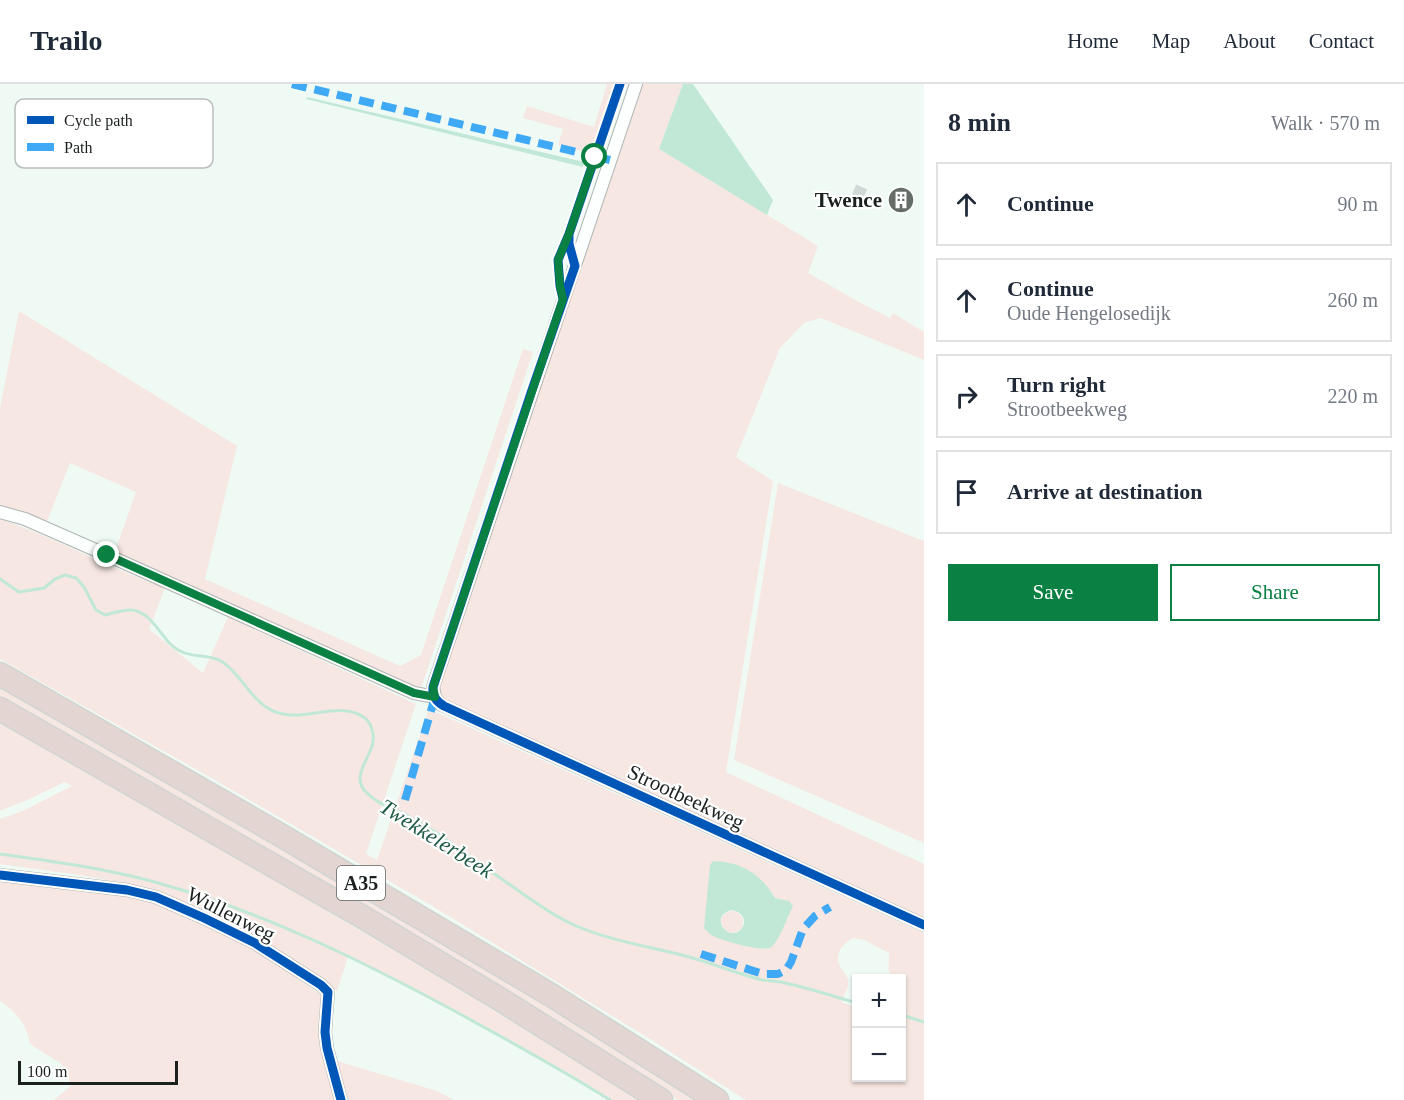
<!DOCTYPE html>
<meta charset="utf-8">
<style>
body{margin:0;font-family:"Times New Roman",serif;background:#f2f2f3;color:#1f2937}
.controls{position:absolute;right:18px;bottom:18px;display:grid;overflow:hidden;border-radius:0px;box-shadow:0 2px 4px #0004}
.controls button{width:54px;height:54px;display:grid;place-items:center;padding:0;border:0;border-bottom:2px solid #e0e1e3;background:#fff;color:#1f2937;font:30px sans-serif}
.scale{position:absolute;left:18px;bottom:15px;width:160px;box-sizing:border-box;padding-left:6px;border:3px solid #1b211e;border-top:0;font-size:16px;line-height:21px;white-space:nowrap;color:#1b211e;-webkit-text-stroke:4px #fff;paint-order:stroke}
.stop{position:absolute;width:18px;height:18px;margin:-14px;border:4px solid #0b8043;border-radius:50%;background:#fff}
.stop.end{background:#0b8043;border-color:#fff;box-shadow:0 2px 6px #0008}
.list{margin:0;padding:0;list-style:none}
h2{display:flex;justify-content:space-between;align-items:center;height:78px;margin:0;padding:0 24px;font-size:26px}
h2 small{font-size:20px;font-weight:400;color:#747a83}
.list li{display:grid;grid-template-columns:39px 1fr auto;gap:18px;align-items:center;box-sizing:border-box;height:84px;margin:0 12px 12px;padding:0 12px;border:2px solid #e0e1e3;border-radius:0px}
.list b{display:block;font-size:22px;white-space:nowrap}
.list p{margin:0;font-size:20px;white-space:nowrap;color:#747a83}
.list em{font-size:20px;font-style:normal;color:#747a83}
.actions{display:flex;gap:12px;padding:18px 24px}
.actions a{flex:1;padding:14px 0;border:2px solid #0b8043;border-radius:0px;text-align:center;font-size:21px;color:#0b8043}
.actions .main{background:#0b8043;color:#fff}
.icon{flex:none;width:33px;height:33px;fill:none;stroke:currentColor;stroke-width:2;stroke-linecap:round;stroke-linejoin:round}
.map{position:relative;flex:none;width:924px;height:1016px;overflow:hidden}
header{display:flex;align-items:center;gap:36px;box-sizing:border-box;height:84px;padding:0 30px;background:#fff;border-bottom:2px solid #e0e1e3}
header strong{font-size:28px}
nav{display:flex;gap:33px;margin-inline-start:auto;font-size:21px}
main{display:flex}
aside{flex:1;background:#fff}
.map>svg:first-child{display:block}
.green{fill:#f6e7e2;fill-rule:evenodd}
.water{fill:#c1e8d6;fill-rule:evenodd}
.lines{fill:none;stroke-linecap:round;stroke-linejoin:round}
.stream{stroke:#c1e8d6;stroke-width:3}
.minor-tunnel{stroke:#d0d9d5;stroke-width:12;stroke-dasharray:12 6;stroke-linecap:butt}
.minor-casing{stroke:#afb5b2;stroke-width:14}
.motorway-casing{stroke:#d0d5d2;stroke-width:25}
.minor{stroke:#fdfefe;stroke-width:12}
.motorway{stroke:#e3d5d2;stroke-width:22}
.quiet{stroke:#3fa9f5;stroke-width:8;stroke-dasharray:15 8;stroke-linecap:butt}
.cycleway-casing{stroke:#fff;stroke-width:13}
.cycleway{stroke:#0057b8;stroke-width:9}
.route{stroke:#0b8043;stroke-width:8}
.labels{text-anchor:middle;stroke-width:4.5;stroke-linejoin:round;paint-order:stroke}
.shield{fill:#fff;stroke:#5f6462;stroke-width:1.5}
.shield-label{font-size:20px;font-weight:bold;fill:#1b211e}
.poi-label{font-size:21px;font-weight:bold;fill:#1b211e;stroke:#fff;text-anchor:end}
.street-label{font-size:21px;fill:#1b211e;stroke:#fff}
.water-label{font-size:22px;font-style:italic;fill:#1f5c46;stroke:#fff}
.key{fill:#fff;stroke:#bbbcbc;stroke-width:1.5}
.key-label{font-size:16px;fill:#1b211e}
</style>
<header>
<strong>Trailo</strong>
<nav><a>Home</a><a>Map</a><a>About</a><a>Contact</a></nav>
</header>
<main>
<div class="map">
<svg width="924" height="1016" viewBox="0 0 924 1016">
<rect width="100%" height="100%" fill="#f0faf5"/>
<path class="green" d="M607,0H616L593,70L558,61L563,45L523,34L527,22L594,43Z
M639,0H683L659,65L818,162L808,189L859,218L890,234L893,229L924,248V276L821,234L804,239L780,264L736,373L773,397L726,688L924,780V835L448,619L438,609L441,587Z
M19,227L237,362L205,495L400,582L421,571L523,265L533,268L420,608L114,470L136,408L70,379L46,440L0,423V324Z
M778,399L924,457V759L734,676Z
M0,435C57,454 109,484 165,504L149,545L203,589L228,533L416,620L366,770L377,776L429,625L924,849V1016H746L650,955L434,823L213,695L0,575ZM713,777L770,806L775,814L782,815L769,865H761L723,856ZM853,854L864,856L889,869C890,883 883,892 902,894V994H856V923L841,918C844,911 850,903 848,895C846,891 842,886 840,882C834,869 843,860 853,854Z
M0,596L251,740L703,1016H678L0,614Z
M0,638L95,694L131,712L217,762L456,903L639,1016H610L545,977L496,950L428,913L348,873L337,907L252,852L224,837L157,809L111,797L86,792L0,780V735L25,726L72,702L65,698L27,716L0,727Z
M0,792L129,811L158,820L232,852L259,868L323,912L320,956L335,1016H54L71,1002L66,985L60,979L30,960C27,941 16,927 0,917Z
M721 838a11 11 0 1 1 22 0a11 11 0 1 1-22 0Z
M337,977L437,1007L454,1016H348Z"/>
<path class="water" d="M683,0H693L773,116L767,131L659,65Z
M307,13L584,78L583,83L306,15Z
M713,777C742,778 761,790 775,814L789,817L793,822C788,831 779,859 770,864C762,868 719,856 711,851C709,850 705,845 704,844L710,781ZM731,826C740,827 748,834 742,844C731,860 707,834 731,826Z"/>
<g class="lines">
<path class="stream" d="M0,495L19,508L44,504L55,495L65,491L76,494L84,503L96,526L105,531C113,529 124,525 132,526C155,529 161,558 180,567C193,574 209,570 221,577C239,588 248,611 266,623C298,645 336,613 365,634C370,638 372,643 373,650C377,670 347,691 367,709C378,720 386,721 399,727C411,733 423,741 435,748C463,767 491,788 519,807C537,820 554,832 574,841C608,856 646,862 682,871C709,878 735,889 762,896C769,897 777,897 785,899C809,904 833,912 856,919
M0,770C55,778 111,785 165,801C266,829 368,880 460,930C511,958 561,985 610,1016
M902,931L924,938"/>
<path class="minor-tunnel" d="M857,114L862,102"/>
<defs>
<path id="minor" d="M0,428L25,435L107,471L414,609L435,613L440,620L444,622L924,841
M435,613L433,603L636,0
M0,791L127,806L156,813L204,834L255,859L321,901L328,908L325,948L327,964L341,1016"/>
<path id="motorway" d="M0,590L277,749L551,911L717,1016
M0,625L361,832L498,914L661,1016"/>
</defs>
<use href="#minor" class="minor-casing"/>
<use href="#motorway" class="motorway-casing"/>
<use href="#minor" class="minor"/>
<use href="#motorway" class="motorway"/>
<path class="quiet" d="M292,0L610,76
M405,716L435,613
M701,870L763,890H778L786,886L791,878L803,845L815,832L830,823"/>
<defs>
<path id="cycleway" d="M569,150V160L575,182L532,306L433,603C432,612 437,618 444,622L924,841
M563,215L560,202L558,176L569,150L620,0
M0,791L127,806L156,813L204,834L255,859L321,901L328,908L325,948L327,964L341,1016"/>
</defs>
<use href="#cycleway" class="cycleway-casing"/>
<use href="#cycleway" class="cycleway"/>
</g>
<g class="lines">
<path class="route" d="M107,471L414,609L435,613L433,603L563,215L560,202L558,176L569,150L595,73"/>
</g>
<defs>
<symbol id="building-disc" viewBox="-11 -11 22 22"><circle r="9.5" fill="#666d69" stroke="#fff"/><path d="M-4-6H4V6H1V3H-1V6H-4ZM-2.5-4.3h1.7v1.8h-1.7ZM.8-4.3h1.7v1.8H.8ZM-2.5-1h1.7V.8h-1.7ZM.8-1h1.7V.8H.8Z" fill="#fff"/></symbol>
</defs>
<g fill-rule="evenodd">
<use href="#building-disc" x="886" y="101" width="30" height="30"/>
</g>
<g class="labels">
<rect class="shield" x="337" y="782" width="48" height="34" rx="4.5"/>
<g class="shield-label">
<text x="361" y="806">A35</text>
</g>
<g class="poi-label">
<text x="882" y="123">Twence</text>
</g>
<g class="street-label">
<text transform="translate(686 713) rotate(25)" y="7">Strootbeekweg</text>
<text transform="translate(231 830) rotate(27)" y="7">Wullenweg</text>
</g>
<g class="water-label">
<text transform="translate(437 754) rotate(32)" y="8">Twekkelerbeek</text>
</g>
</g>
<rect x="15" y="15" width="198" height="69" rx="9" class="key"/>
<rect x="27" y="32" width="27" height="8" fill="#0057b8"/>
<rect x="27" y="59" width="27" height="8" fill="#3fa9f5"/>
<g class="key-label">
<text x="64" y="42">Cycle path</text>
<text x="64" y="69">Path</text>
</g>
</svg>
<div class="controls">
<button>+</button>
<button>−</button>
</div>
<div class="scale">100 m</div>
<div class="stop" style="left:595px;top:73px"></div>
<div class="stop end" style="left:107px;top:471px"></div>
</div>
<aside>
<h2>8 min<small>Walk · 570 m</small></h2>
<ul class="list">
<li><svg class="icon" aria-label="ahead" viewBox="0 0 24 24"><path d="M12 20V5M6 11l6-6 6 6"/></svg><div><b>Continue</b></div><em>90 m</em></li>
<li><svg class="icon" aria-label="ahead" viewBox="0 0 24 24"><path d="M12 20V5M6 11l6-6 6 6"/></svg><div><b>Continue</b><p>Oude Hengelosedijk</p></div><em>260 m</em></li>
<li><svg class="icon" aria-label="right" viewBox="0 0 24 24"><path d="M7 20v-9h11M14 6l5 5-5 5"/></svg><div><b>Turn right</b><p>Strootbeekweg</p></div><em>220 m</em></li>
<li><svg class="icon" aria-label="arrive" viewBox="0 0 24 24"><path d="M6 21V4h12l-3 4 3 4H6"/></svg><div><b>Arrive at destination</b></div></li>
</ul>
<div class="actions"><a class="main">Save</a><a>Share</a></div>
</aside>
</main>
